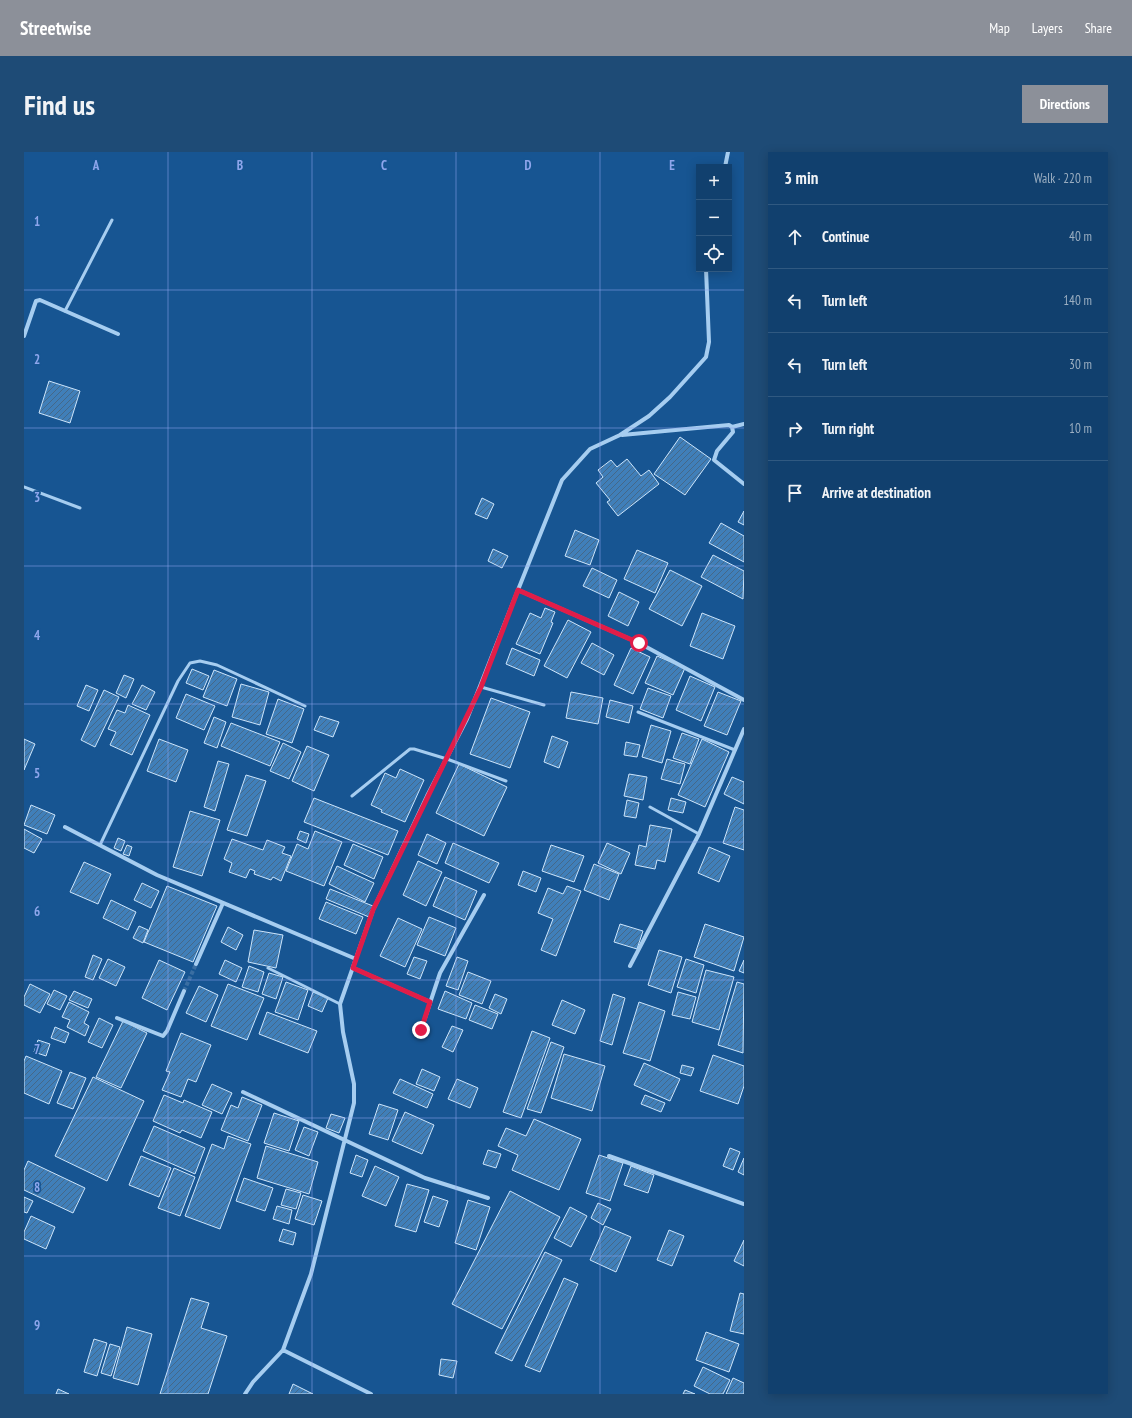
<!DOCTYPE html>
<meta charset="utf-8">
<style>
body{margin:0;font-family:"PT Sans Narrow",sans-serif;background:#1e4b76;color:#f1f3f6}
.controls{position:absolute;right:12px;top:12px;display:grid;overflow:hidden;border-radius:0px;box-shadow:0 2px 10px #0003}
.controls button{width:36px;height:36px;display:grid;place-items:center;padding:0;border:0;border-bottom:1px solid #305981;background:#11406e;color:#f1f3f6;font:20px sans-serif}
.stop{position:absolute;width:12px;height:12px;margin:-9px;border:3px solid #e11d48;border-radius:50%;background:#fff}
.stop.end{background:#e11d48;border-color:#fff;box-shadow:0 1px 4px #0008}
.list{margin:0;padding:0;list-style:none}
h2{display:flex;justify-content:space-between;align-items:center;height:52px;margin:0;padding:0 16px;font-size:17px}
h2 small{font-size:13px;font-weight:400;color:#9cafc2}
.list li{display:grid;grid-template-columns:26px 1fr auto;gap:12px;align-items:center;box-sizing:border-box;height:64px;padding:0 16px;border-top:1px solid #305981}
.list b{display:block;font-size:15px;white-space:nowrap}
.list em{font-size:13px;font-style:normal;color:#9cafc2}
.icon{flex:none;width:22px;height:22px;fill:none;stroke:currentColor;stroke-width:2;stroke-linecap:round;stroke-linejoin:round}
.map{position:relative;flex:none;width:720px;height:1242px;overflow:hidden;border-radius:0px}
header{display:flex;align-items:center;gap:24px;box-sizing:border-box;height:56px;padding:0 20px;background:#8c9099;color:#fff}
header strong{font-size:19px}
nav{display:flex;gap:22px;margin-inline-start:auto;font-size:14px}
.intro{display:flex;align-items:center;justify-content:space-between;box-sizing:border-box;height:96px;padding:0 24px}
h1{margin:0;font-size:28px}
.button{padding:10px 18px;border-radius:0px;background:#8c9099;color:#fff;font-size:14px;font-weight:700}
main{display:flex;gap:24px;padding:0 24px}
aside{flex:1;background:#11406e;border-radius:0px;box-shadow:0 2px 10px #0003}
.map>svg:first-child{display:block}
.building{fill:url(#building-hatch);stroke:#cde5fb}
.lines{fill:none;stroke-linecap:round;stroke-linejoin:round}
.street-tunnel{stroke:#3a6ea2;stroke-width:4;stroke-dasharray:4 2;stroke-linecap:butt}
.lane{stroke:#a6cdf0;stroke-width:3}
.street{stroke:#a6cdf0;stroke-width:4}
.route{stroke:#e11d48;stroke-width:5}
.grid{fill:none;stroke:#8ea6ec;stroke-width:1;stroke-opacity:0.55}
.grid-label{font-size:13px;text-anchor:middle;font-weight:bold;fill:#8ea6ec;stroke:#175592;stroke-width:3.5;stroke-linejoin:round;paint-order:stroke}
</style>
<header>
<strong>Streetwise</strong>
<nav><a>Map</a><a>Layers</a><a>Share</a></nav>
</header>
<div class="intro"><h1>Find us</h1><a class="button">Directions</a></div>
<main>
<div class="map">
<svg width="720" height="1242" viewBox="0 0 720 1242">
<defs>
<pattern id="building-hatch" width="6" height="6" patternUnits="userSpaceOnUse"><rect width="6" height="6" fill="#407fb9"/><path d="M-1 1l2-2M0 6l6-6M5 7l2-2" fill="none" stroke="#456888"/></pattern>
</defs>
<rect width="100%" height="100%" fill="#175592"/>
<path class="building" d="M25,229L56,239L46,271L15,261Z
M656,285L687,307L661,343L630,322Z
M603,307L617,324L625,318L635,332L594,364L583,350L586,348L572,331L579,325L574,318L587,308L593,315Z
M458,346L470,352L463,367L451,362Z
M720,359V373L714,370Z
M697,371L720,384V410L685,391Z
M551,378L575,388L566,413L541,404Z
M469,397L484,404L478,416L464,409Z
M613,398L644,411L631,441L600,427Z
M689,403L720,419L719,447L677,425Z
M568,416L593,428L585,446L559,434Z
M646,418L678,434L658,474L625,457Z
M595,440L615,450L604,474L584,464Z
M521,456L531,460L527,470L529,471L516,502L492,492L506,461L517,466Z
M678,461L711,474L699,507L666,494Z
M544,468L567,480L543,526L520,514Z
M568,491L590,503L580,523L557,511Z
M488,496L516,508L510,524L482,512Z
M607,496L626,505L609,542L590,533Z
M633,504L661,516L649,543L621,531Z
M168,517L185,524L179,538L162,531Z
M190,518L213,527L203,554L179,545Z
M100,523L110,527L102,546L92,541Z
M666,524L691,535L677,569L652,558Z
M217,532L245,540L236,573L208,565Z
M62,533L74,538L65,559L53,554Z
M118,533L131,540L122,558L108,552Z
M624,536L647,544L639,566L616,557Z
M80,538L95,545L71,595L57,588Z
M547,540L579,546L574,572L542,566Z
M694,540L717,549L703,583L680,574Z
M162,542L191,554L180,578L152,566Z
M467,546L506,560L486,616L446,602Z
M254,547L280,557L268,591L242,582Z
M586,548L609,554L605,571L582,565Z
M104,553L126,563L108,603L86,593L92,580L84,577L93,558L101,561Z
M296,564L315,570L309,585L290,578Z
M190,565L202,570L193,596L180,591Z
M207,571L256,590L246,614L197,594Z
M627,573L647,579L638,611L618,605Z
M658,581L675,587L666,612L649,606Z
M528,584L544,590L535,616L520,610Z
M0,587L11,592L0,618Z
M135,587L164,598L152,630L123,619Z
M678,587L705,600L681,655L654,643Z
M602,590L616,593L613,605L600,603Z
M259,591L277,600L265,627L246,619Z
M283,594L305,603L290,639L268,629Z
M643,607L661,612L656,632L637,627Z
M194,609L205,612L191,659L180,655Z
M435,612L483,635L460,684L412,661Z
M376,617L400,628L381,670L357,660L358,658L347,653L361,621L372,626Z
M605,622L623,625L619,648L600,644Z
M222,623L242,629L223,684L203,678Z
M708,625L720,630V652L700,642Z
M290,646L374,679L364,703L280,670Z
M647,646L662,650L659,661L644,658Z
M603,648L615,651L612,666L600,664Z
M7,653L31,663L23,682L0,673Z
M711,655L720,658V698L699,691Z
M166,659L196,668L178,724L149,715Z
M626,673L648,677L641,710L633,708L631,717L611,713L615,693L622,695Z
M0,677L18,687L10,701L0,696Z
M276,679L285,682L282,691L273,687Z
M291,679L318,690L300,734L262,719L273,692L284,697Z
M403,682L422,691L413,712L394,703Z
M94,686L101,689L97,699L90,696Z
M208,687L239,698L243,688L261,695L258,701L267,704L257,729L249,725L247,728L230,722L231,719L226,717L222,726L205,720L208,711L200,707Z
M429,691L475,711L465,731L421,711Z
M583,691L606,701L597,722L574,711Z
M329,692L359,705L350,727L320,713Z
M103,693L108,695L105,704L99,702Z
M527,693L560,704L550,730L518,719Z
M685,695L706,704L695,730L674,721Z
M394,709L418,720L402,754L379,743Z
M60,710L87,722L74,752L46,740Z
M570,712L595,722L585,748L560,738Z
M313,714L350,731L341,750L305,732Z
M499,719L517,726L512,740L494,733Z
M421,725L453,739L441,768L409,754Z
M118,731L135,739L127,756L110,748Z
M143,734L193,754L169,810L120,790Z
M543,734L557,739L532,804L517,798L529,767L514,761L524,736L539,742Z
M306,737L349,754L345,765L302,747Z
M87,748L112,760L104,778L79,766Z
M302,750L339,765L332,782L295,767Z
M405,765L432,776L421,804L393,793Z
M374,766L398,777L381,815L356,804Z
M596,772L619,779L613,797L590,790Z
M681,772L720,785L710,819L670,805Z
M115,774L124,778L119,791L109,786Z
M204,775L219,783L212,798L197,790Z
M230,778L259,783L252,816L224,810Z
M635,798L658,805L647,841L624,833Z
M69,803L78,807L69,828L61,825Z
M390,805L403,809L396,827L383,822Z
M433,805L444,809L434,838L422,834Z
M84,807L101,815L92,834L75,826Z
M662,807L680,813L672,841L653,835Z
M135,808L161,820L143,858L118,846Z
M201,808L218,816L212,830L195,822Z
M720,808V821L715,819Z
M225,814L240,820L234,840L218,835Z
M682,818L710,825L695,878L668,870Z
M444,820L467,829L458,852L435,843Z
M245,821L259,825L252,847L238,842Z
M262,830L284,838L274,868L251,860Z
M713,830L720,832L719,901L694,893Z
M6,832L26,842L16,861L0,853V845Z
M204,832L240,846L223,888L187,874Z
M175,834L194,843L182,870L162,861Z
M30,838L43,844L36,858L23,852Z
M50,839L68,847L64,856L45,848Z
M421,839L448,851L442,867L414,857Z
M289,840L304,846L298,860L284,854Z
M654,840L672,845L666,867L648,863Z
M471,842L483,847L477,862L465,856Z
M589,842L601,846L588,893L576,889Z
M538,848L561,858L551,882L528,873Z
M45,850L65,860L60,871L65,874L61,884L43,875L46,868L38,865Z
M615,850L641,859L626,909L599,901Z
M451,853L474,862L468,877L445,868Z
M243,860L293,879L284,901L235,882Z
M75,866L89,873L78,896L64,890Z
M99,869L123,881L97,936L72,925Z
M428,874L439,878L429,900L418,895Z
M31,875L45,881L41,891L27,886Z
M508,879L526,886L497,966L479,960Z
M157,881L187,893L172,930L164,927L157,945L138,938L146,920L142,919Z
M14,888L26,892L22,904L10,900Z
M527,890L540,895L517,961L503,957Z
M540,902L581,914L568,959L527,946Z
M689,903L720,914V934L714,952L676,939Z
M2,904L38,919L25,952L0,941V909Z
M620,911L656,927L646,949L610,933Z
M658,913L670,916L667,924L656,921Z
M398,917L416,925L410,939L392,932Z
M46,920L62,926L49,957L33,951Z
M69,925L120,949L83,1029L31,1004Z
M376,927L409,942L403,956L369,941Z
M433,927L454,936L446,956L424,947Z
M188,932L208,941L198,962L178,953Z
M140,943L159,951L160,948L188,960L177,986L158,978L156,981L129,969Z
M621,943L641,951L637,960L617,952Z
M218,945L238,953L224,989L197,978L207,953L214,956Z
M355,952L374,958L364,988L345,982Z
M381,960L410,973L398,1002L368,989Z
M250,961L275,969L265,999L240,991Z
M307,962L321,966L315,981L302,976Z
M510,967L557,987L535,1038L488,1018L494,1003L474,994L482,976L502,984Z
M130,974L181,996L171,1022L119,999Z
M280,975L294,980L285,1004L271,998Z
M204,984L227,992L196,1077L161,1064L188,992L200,997Z
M242,994L294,1010L285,1042L233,1026Z
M706,996L716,1000L709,1018L699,1014Z
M464,998L477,1002L472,1016L459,1012Z
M332,1003L344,1008L338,1025L326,1021Z
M575,1003L599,1011L586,1049L562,1041Z
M117,1004L147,1016L135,1045L105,1033Z
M720,1006V1023L714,1020Z
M4,1009L61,1036L49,1061L0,1038V1018Z
M351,1014L375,1025L362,1054L338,1044Z
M607,1014L630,1023L624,1041L600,1033Z
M150,1016L171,1025L156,1064L134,1056Z
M220,1026L249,1036L241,1059L212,1049Z
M383,1032L405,1038L392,1080L371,1074Z
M262,1037L277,1041L272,1057L257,1053Z
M486,1039L536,1065L478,1177L428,1152Z
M279,1043L298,1049L290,1073L271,1067Z
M409,1044L424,1049L415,1075L400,1070Z
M0,1045L9,1049L3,1061L0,1060Z
M444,1048L466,1055L452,1098L431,1091Z
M574,1051L587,1057L579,1073L567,1066Z
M253,1054L268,1058L265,1072L249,1067Z
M546,1055L563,1064L547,1095L530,1086Z
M7,1064L31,1075L22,1097L0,1087V1080Z
M581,1074L607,1085L592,1120L566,1108Z
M259,1077L272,1081L269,1093L255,1089Z
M645,1078L660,1084L648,1114L633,1108Z
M720,1088V1114L710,1109Z
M521,1100L538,1108L488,1209L471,1201Z
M540,1126L554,1132L516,1220L501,1214Z
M716,1141L720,1142V1182L706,1179Z
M167,1146L185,1151L177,1176L203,1184L184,1242H136Z
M103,1175L128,1182L114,1233L89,1226Z
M682,1180L715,1192L705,1220L672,1208Z
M70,1187L83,1191L73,1224L60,1220Z
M86,1192L96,1195L87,1224L77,1221Z
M417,1207L433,1209L429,1226L415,1223Z
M679,1215L706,1228L699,1242H686L670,1234Z
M709,1226L720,1231V1242H702Z
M269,1232L289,1242H265Z
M34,1237L45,1242H32Z
M661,1238L671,1242H659Z"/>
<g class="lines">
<path class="street-tunnel" d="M160,839L172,812"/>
<path class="lane" d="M41,159L88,68
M0,335L56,356
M457,535L520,553
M614,560L711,598
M328,644L386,597H390L423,607L482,629
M626,655L675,682
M76,693L154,529L166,511L176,509L193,513L281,554
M244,816L316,852"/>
<path class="street" d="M701,15L704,0
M682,117L685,190L682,205L646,245L625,264L596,283L566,297L538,328L494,438L615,491L720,548
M0,184L12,149L16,148L94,182
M708,275L720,272
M598,283L705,273L708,275L709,280L693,299L690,308L720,332
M41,675L133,723L332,807
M172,812L199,751
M606,814L675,682L720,577
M329,816L406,850
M93,866L139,884L143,879L160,839
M397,878L416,821L460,743
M219,940L401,1026L464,1046
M585,1004L720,1052
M259,1198L347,1242
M221,1242L229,1230L259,1198L287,1122L330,951V932L319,880L316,852L349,758L403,644L443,567L494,438"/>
</g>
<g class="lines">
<path class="route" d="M397,878L406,850L329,816L349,758L457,535L494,438L615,491"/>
</g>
<path class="grid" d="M144,0V1242M288,0V1242M432,0V1242M576,0V1242M0,138H720M0,276H720M0,414H720M0,552H720M0,690H720M0,828H720M0,966H720M0,1104H720"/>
<g class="grid-label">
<text x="72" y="18">A</text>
<text x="216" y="18">B</text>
<text x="360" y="18">C</text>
<text x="504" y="18">D</text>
<text x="648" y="18">E</text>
<text x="13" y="74">1</text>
<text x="13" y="212">2</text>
<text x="13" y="350">3</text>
<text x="13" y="488">4</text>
<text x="13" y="626">5</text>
<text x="13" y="764">6</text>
<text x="13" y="902">7</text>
<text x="13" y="1040">8</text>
<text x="13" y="1178">9</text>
</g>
</svg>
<div class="controls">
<button>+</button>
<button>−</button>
<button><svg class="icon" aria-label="locate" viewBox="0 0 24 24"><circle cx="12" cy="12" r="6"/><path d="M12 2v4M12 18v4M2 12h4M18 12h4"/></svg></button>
</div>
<div class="stop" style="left:615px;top:491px"></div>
<div class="stop end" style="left:397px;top:878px"></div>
</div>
<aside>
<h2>3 min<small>Walk · 220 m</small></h2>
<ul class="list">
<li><svg class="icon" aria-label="ahead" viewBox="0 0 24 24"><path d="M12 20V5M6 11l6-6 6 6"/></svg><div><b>Continue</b></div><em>40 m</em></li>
<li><svg class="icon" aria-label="left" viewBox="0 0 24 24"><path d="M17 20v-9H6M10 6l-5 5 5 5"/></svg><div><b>Turn left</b></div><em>140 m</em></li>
<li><svg class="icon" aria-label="left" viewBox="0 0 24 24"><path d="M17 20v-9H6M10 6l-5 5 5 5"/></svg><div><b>Turn left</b></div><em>30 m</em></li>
<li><svg class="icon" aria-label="right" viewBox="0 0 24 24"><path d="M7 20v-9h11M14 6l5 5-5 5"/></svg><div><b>Turn right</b></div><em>10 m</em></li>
<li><svg class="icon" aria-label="arrive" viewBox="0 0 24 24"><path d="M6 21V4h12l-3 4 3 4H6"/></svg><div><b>Arrive at destination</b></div></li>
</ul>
</aside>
</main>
